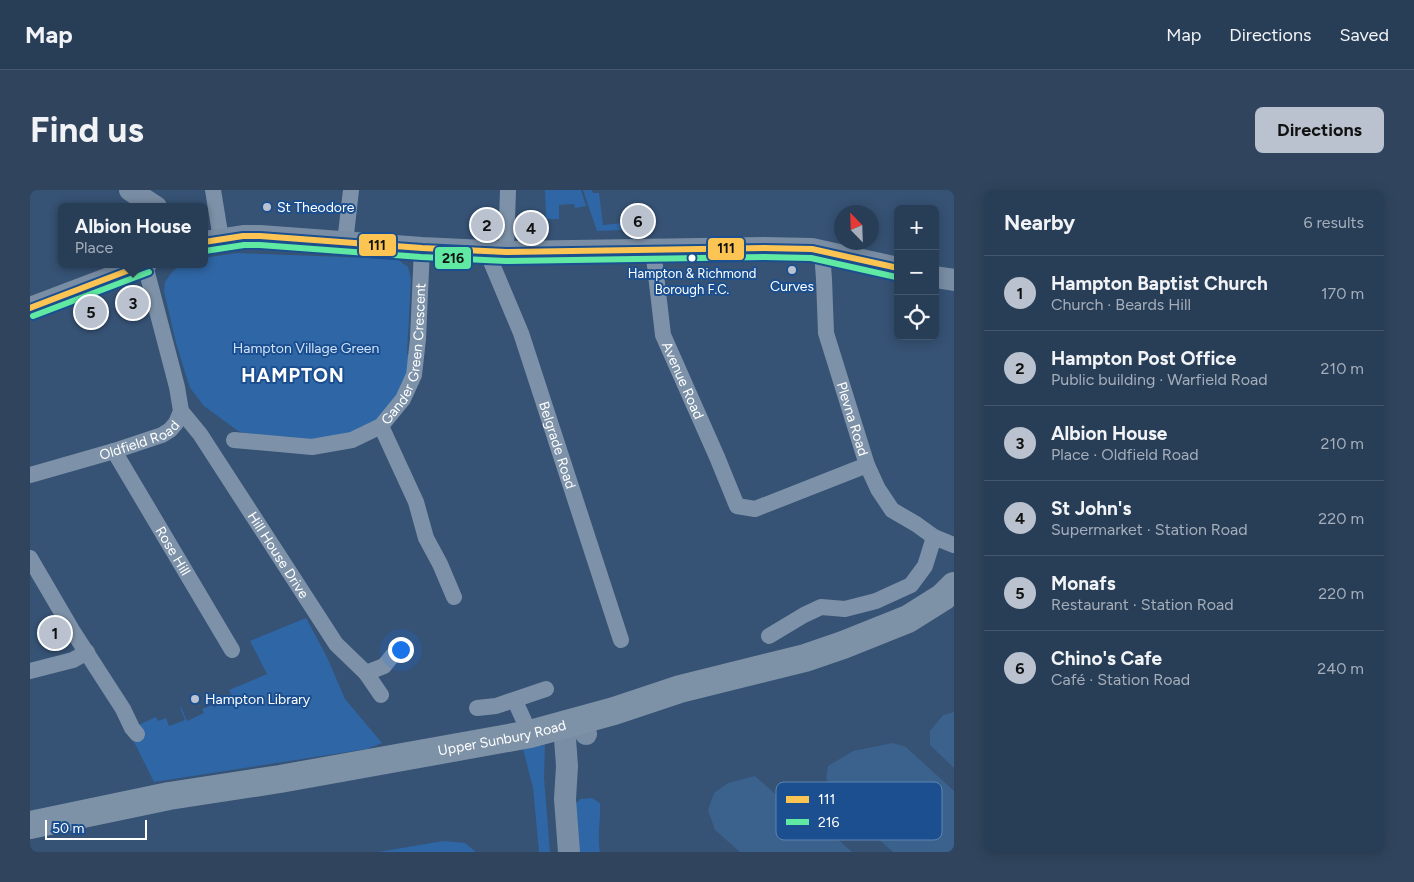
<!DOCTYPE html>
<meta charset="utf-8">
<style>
body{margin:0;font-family:Figtree,sans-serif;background:#30455d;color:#f1f3f6}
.controls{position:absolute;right:15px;top:15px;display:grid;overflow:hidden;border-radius:8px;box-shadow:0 2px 12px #0003}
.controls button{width:45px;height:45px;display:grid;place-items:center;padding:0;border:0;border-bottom:1px solid #44576d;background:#283e57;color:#f1f3f6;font:25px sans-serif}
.compass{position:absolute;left:804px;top:15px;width:45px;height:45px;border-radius:50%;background:#283e57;box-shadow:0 2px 12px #0003;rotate:337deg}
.scale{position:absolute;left:15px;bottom:12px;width:102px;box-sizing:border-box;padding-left:5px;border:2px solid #fff;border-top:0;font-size:14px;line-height:18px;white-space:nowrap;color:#fff;-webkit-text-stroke:4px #1b4f8f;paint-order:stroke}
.you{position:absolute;left:370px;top:459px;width:18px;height:18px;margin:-12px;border:4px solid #fff;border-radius:50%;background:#1a73e8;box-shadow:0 0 0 8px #1a73e833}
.badge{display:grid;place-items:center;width:32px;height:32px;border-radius:50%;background:#b9c2ce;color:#111;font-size:16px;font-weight:700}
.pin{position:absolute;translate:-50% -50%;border:2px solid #fff;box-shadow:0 1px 5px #0006}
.popup{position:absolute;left:28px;top:13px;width:150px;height:65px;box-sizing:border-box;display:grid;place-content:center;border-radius:8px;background:#283e57;filter:drop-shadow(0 1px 4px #0005);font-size:16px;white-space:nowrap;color:#a5aeba}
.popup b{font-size:19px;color:#f1f3f6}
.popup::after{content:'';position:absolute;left:50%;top:100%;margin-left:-10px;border:10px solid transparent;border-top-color:#283e57}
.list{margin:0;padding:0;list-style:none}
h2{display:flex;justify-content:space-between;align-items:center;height:65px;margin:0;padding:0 20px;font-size:21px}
h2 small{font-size:16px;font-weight:400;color:#a5aeba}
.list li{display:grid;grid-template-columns:32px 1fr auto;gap:15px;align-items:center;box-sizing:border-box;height:75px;padding:0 20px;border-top:1px solid #44576d}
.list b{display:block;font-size:19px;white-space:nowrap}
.list p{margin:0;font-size:16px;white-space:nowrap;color:#a5aeba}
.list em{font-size:16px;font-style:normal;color:#a5aeba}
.icon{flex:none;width:28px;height:28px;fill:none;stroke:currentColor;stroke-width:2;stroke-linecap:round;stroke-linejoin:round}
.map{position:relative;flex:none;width:924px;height:662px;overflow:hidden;border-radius:8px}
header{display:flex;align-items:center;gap:30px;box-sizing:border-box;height:70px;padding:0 25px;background:#283e57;border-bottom:1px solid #44576d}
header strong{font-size:24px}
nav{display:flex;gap:28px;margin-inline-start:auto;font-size:18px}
.intro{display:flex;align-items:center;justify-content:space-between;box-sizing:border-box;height:120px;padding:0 30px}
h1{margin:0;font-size:35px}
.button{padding:12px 22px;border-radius:8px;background:#b9c2ce;color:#111;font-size:18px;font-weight:700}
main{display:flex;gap:30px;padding:0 30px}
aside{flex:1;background:#283e57;border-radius:8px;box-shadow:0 2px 12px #0003}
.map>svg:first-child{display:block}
.green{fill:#2f66a5}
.water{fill:#3b618d}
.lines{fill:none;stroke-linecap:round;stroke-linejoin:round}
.street{stroke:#7d92a8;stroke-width:16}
.secondary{stroke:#798da4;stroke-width:22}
.highway{stroke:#7e92a7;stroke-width:28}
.bus-1-casing{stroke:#1b4f8f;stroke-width:10}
.bus-2-casing{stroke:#1b4f8f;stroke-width:10}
.bus-1{stroke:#fcc553;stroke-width:6}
.bus-2{stroke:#60e9a3;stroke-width:6}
.poi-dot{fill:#b9c2ce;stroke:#1b4f8f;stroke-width:2}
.bus-dot{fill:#fff;stroke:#1b4f8f;stroke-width:2}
.labels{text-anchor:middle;stroke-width:4;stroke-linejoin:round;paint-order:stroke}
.bus-label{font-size:13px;fill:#fff;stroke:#1b4f8f}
.poi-label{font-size:14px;fill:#fff;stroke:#1b4f8f;text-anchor:start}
.park-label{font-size:14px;fill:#cfe3fa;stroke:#1b4f8f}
.street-label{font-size:14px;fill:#fff;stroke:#1b4f8f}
.district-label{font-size:19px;font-weight:bold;letter-spacing:1px;fill:#fff;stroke:#1b4f8f}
.key{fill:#1b4f8f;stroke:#5f84b1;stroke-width:1}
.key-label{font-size:14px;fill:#fff}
.line-badge{stroke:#1b4f8f;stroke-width:2}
.pale-badge-label{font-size:14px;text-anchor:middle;font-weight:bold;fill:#111}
</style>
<header>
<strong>Map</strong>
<nav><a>Map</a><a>Directions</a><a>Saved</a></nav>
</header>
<div class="intro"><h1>Find us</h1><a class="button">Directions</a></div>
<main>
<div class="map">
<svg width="924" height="662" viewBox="0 0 924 662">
<rect width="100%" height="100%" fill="#365274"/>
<path class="green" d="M515,0H551L556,16L545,18L544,14L529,15V29H516Z
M553,0H562L563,3H569L573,35L592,33V40L567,41Z
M207,63L367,69L378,77L381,89L377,164L382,165L370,207L339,238L288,252L239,249L208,241L174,216L160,198L146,153L134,101L135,92L142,82L150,75L174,74V68Z
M276,428L297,467L315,509L352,553L337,559L124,592L102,548V538L126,527L128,531L136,528L139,536L155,530L150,518L151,517L157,531L174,523L172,519L182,515L185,517L192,514L193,510L202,507L199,500L237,484L220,451Z
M515,555L514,588L520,662H509L503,598L493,559Z
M562,608L570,613C571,629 567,646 570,662H548L544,616L550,609Z
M413,651L435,653L446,662H348Z"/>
<path class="water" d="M924,522V578L900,555V541L913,525Z
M863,553L876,557L924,601V662H863L815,619L819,612L796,589L798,576L823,561Z
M725,586L762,619L767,613L822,662H710L685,640L678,620L684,603L698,593Z"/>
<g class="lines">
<g class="street">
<path d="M183,0L191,49"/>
<path d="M315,53L321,0"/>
<path id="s1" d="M623,59L633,145L687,267L707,316L725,319L837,275"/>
<path id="s2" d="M459,61L462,74L491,143L591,450"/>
<path d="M476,62L478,0"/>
<path id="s3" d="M792,62L794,89L796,143L837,275L848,299L862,320L886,334L904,347L924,355"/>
<path id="s4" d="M151,221L170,244L306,454L336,483L351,505"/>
<path d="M351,236L386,312L396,348L410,374L424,407"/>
<path id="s5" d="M204,250L282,257L322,250L351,236L373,209L384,185L388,149L392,58"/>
<path id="s6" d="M84,261L202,460"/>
<path id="s7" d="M0,285L84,261L132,245L140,240L146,233L151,221L147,197L115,75"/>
<path d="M0,368L42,440L93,519L102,538L107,544"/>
<path d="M739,446L774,425L791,417L815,419L846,411L881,395L895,376L904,347"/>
<path d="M0,481L43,470L57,462"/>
<path d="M336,483L354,476L363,465"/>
<path d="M485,511L500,544"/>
<path d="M447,518L466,516L516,499"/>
</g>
<path class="secondary" d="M100,0L126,17
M174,52L213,46H230L392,58L476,62L734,58L782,59L868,78
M905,87L924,90
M0,118L116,74
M539,662L535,609L537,576L534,535C543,533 554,532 556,544"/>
<path class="highway" id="s8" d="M0,635L139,606L250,589L500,544L584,521L650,499L775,468L813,455L878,429L913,407L924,396"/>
<defs>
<path id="bus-1" d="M174,52L213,46H230L392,58L476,62L734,58L782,59L868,78
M0,118L115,74"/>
<path id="bus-2" d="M175,61L214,55H230L391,67L476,71L734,67L781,68L866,87
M3,126L119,82"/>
</defs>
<use href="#bus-1" class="bus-1-casing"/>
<use href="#bus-2" class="bus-2-casing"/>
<use href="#bus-1" class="bus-1"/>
<use href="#bus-2" class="bus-2"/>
</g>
<g class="poi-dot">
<circle cx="237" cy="17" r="5"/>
<circle cx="762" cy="80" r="5"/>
<circle cx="165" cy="509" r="5"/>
</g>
<circle class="bus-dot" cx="662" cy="68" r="4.5"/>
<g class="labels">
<g class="bus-label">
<text x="662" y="88">Hampton &amp; Richmond<tspan x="662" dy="16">Borough F.C.</tspan></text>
</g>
<g class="poi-label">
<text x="247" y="22">St Theodore</text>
<text x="762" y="101" text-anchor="middle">Curves</text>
<text x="175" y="514">Hampton Library</text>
</g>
<g class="park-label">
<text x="276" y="163">Hampton Village Green</text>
</g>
<g class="street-label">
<text dy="5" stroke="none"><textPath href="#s5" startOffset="230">Gander Green Crescent</textPath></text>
<text dy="5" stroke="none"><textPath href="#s1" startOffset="136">Avenue Road</textPath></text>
<text dy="5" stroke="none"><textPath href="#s3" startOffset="171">Plevna Road</textPath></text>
<text dy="5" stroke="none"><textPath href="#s7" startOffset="115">Oldfield Road</textPath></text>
<text dy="5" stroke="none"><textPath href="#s2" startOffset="206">Belgrade Road</textPath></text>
<text dy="5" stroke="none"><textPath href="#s6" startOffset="116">Rose Hill</textPath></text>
<text dy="5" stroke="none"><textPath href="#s4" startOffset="174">Hill House Drive</textPath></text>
<text dy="5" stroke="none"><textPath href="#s8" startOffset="480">Upper Sunbury Road</textPath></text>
</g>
<g class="district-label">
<text x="263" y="192">HAMPTON</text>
</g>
</g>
<rect x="746" y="592" width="166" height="58" rx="8" class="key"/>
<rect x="756" y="606" width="23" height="7" fill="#fcc553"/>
<rect x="756" y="629" width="23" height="6" fill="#60e9a3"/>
<g class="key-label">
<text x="788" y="614">111</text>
<text x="788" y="637">216</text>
</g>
<g class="line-badge">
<rect x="328" y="43" width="39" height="24" rx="5" fill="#fcc553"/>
<rect x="677" y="47" width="38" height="24" rx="5" fill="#fcc553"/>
<rect x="404" y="56" width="38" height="24" rx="5" fill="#60e9a3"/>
</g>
<g class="pale-badge-label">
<text x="347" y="60">111</text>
<text x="696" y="63">111</text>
<text x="423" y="73">216</text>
</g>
</svg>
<div class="controls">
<button>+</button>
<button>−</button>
<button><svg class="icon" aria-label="locate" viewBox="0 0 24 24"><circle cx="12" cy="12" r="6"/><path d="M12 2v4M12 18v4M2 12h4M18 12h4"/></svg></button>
</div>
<svg class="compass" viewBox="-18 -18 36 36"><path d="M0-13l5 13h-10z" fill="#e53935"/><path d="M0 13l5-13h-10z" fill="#a5aeba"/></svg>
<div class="scale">50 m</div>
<div class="you"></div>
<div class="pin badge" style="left:25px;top:443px">1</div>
<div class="pin badge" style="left:457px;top:35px">2</div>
<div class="pin badge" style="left:103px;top:113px">3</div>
<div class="popup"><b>Albion House</b>Place</div>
<div class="pin badge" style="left:501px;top:38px">4</div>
<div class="pin badge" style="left:61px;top:122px">5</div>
<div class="pin badge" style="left:608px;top:31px">6</div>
</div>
<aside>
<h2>Nearby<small>6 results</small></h2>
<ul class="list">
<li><span class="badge">1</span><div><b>Hampton Baptist Church</b><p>Church · Beards Hill</p></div><em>170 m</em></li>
<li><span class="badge">2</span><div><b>Hampton Post Office</b><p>Public building · Warfield Road</p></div><em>210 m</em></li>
<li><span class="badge">3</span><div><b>Albion House</b><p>Place · Oldfield Road</p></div><em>210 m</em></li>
<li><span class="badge">4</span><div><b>St John's</b><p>Supermarket · Station Road</p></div><em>220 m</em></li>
<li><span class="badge">5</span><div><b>Monafs</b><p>Restaurant · Station Road</p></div><em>220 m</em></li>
<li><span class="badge">6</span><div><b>Chino's Cafe</b><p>Café · Station Road</p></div><em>240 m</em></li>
</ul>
</aside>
</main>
